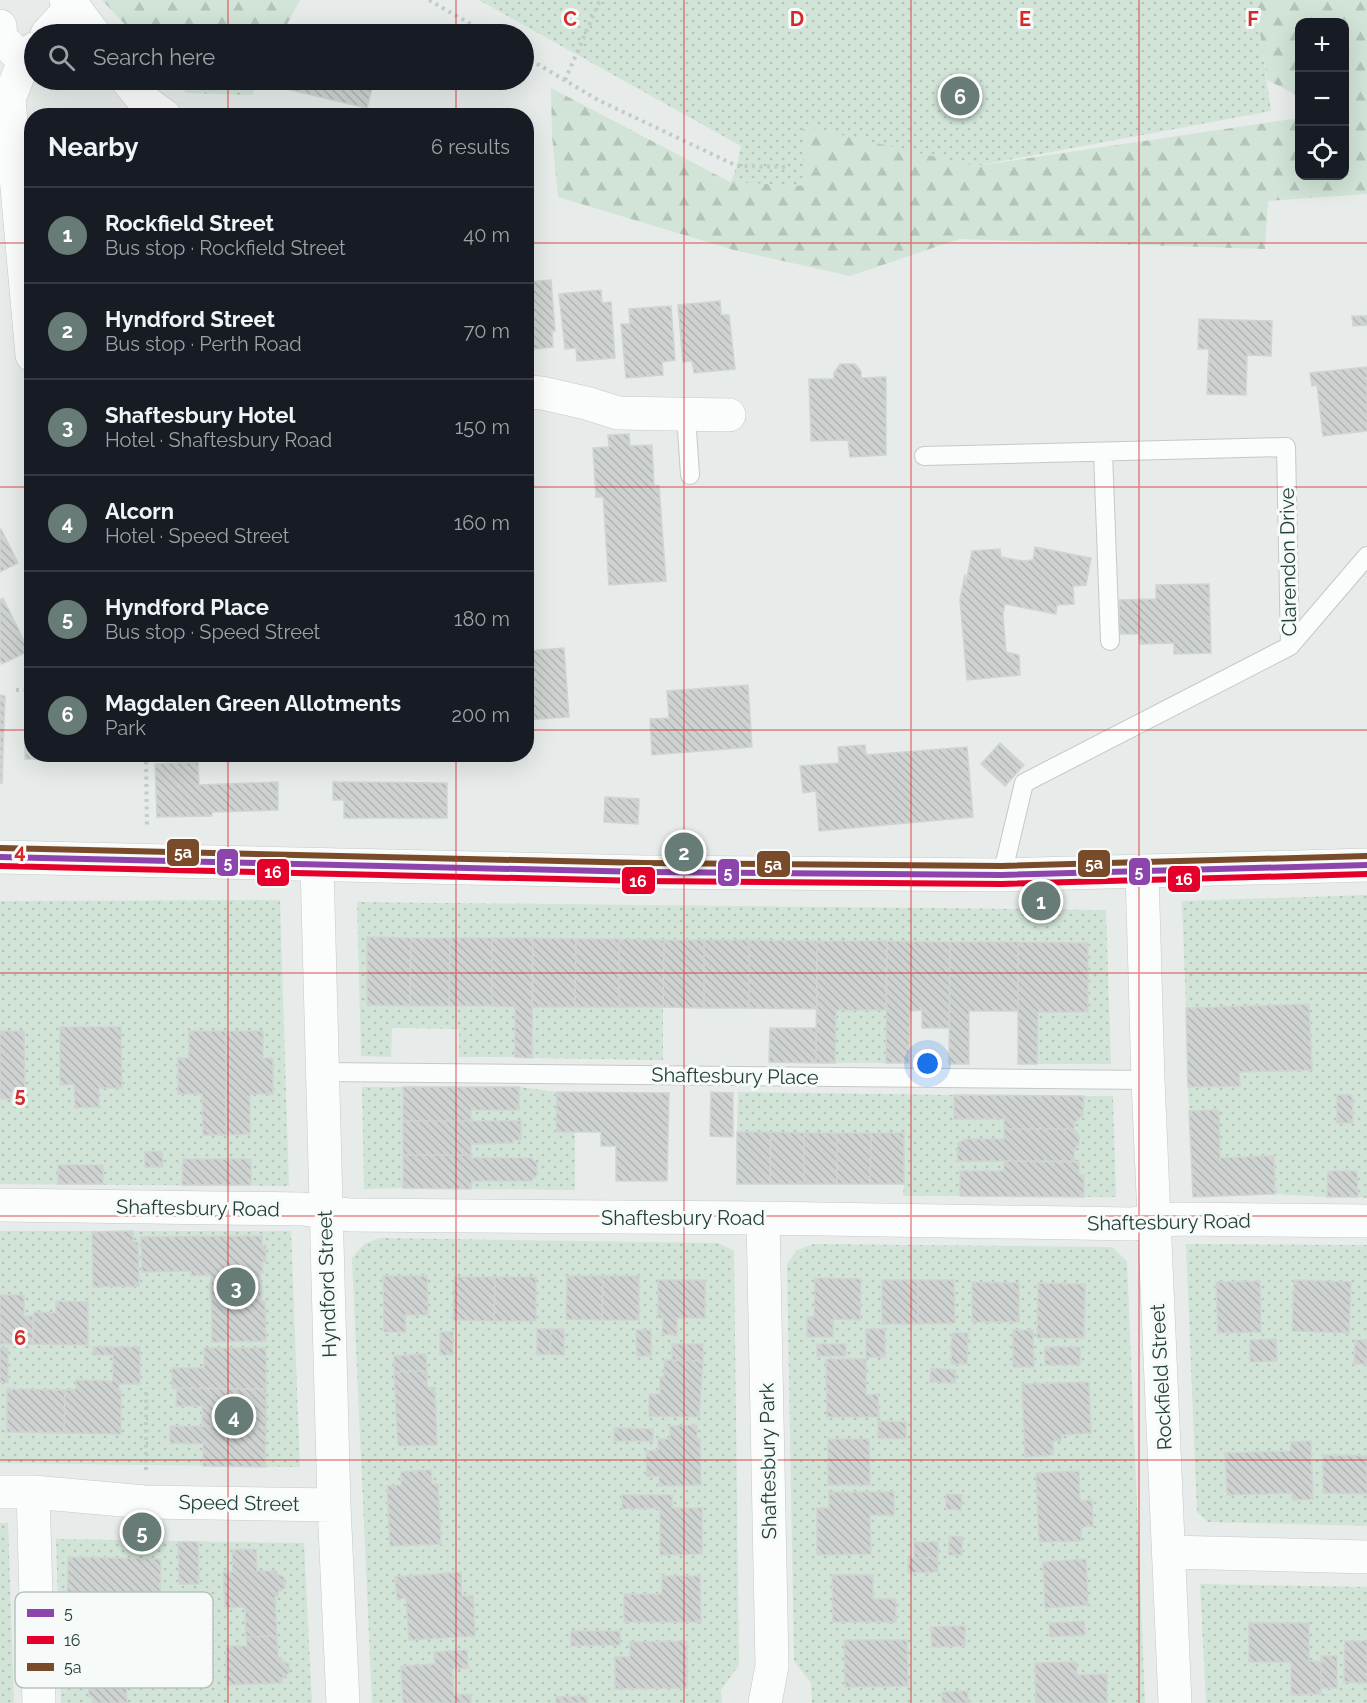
<!DOCTYPE html>
<meta charset="utf-8">
<style>
body{margin:0;font-family:Raleway,sans-serif;background:#20242c;color:#f1f3f6}
.controls{position:absolute;right:18px;top:18px;display:grid;overflow:hidden;border-radius:12px;box-shadow:0 6px 24px #0002}
.controls button{width:54px;height:54px;display:grid;place-items:center;padding:0;border:0;border-bottom:2px solid #363941;background:#171b24;color:#f1f3f6;font:30px sans-serif}
.you{position:absolute;left:928px;top:1064px;width:21px;height:21px;margin:-15px;border:4px solid #fff;border-radius:50%;background:#1a73e8;box-shadow:0 0 0 9px #1a73e833}
.badge{display:grid;place-items:center;width:39px;height:39px;border-radius:50%;background:#687c77;color:#fff;font-size:20px;font-weight:700}
.pin{position:absolute;translate:-50% -50%;border:3px solid #fff;box-shadow:0 2px 6px #0006}
.list{margin:0;padding:0;list-style:none}
h2{display:flex;justify-content:space-between;align-items:center;height:78px;margin:0;padding:0 24px;font-size:26px}
h2 small{font-size:20px;font-weight:400;color:#9ea1a6}
.list li{display:grid;grid-template-columns:39px 1fr auto;gap:18px;align-items:center;box-sizing:border-box;height:96px;padding:0 24px;border-top:2px solid #363941}
.list b{display:block;font-size:22px;white-space:nowrap}
.list p{margin:0;font-size:20px;white-space:nowrap;color:#9ea1a6}
.list em{font-size:20px;font-style:normal;color:#9ea1a6}
.icon{flex:none;width:33px;height:33px;fill:none;stroke:currentColor;stroke-width:2;stroke-linecap:round;stroke-linejoin:round}
.map{position:relative;flex:none;width:1367px;height:1703px;overflow:hidden}
.search{position:absolute;background:#171b24;box-shadow:0 6px 24px #0002;left:24px;top:24px;width:510px;height:66px;display:flex;align-items:center;gap:15px;box-sizing:border-box;padding:0 21px;border-radius:33px;color:#9ea1a6;font-size:22px}
.panel{position:absolute;background:#171b24;box-shadow:0 6px 24px #0002;left:24px;top:108px;width:510px;height:654px;border-radius:24px}
.map>svg:first-child{display:block}
.grass{fill:url(#grass-dots)}
.forest{fill:url(#forest-firs)}
.building{fill:url(#building-back-hatch);stroke:#d0d5d3;stroke-width:1.5}
.lines{fill:none;stroke-linecap:round;stroke-linejoin:round}
.service-casing{stroke:#c4c9c7;stroke-width:20}
.minor-casing{stroke:#c4c9c7;stroke-width:34}
.tertiary-casing{stroke:#c4c9c7;stroke-width:34}
.path{stroke:#c3cbc9;stroke-width:4;stroke-dasharray:3 4.5;stroke-linecap:butt}
.service{stroke:#fbfcfc;stroke-width:18}
.minor{stroke:#fbfcfc;stroke-width:33}
.tertiary{stroke:#fbfcfc;stroke-width:33}
.bus-1-casing{stroke:#f6faf8;stroke-width:10}
.bus-2-casing{stroke:#f6faf8;stroke-width:10}
.bus-3-casing{stroke:#f6faf8;stroke-width:10}
.bus-1{stroke:#8e44ad;stroke-width:6}
.bus-2{stroke:#e4002b;stroke-width:6}
.bus-3{stroke:#7a4b2a;stroke-width:6}
.grid{fill:none;stroke:#d62828;stroke-width:1.5;stroke-opacity:0.55}
.labels{text-anchor:middle;stroke-width:6;stroke-linejoin:round;paint-order:stroke}
.street-label{font-size:20px;fill:#244039;stroke:#f6faf8}
.key{fill:#f6faf8;stroke:#b7c2bf;stroke-width:1.5}
.key-label{font-size:16px;fill:#244039}
.grid-label{font-size:20px;text-anchor:middle;font-weight:bold;fill:#d62828;stroke:#f6faf8;stroke-width:6;stroke-linejoin:round;paint-order:stroke}
.line-badge{stroke:#f6faf8;stroke-width:2}
.badge-label{font-size:16px;text-anchor:middle;font-weight:bold;fill:#fff}
</style>
<div class="map">
<svg width="1367" height="1703" viewBox="0 0 1367 1703">
<defs>
<pattern id="grass-dots" width="8" height="8" patternUnits="userSpaceOnUse" patternTransform="scale(1.5)"><rect width="8" height="8" fill="#d1e4d7"/><path d="M2 2h.1M6 6h.1" fill="none" stroke="#b3c5b9" stroke-width="1.8" stroke-linecap="round"/></pattern>
<pattern id="forest-firs" width="22" height="20" patternUnits="userSpaceOnUse" patternTransform="scale(1.5)"><rect width="22" height="20" fill="#d1e4d7"/><path d="M5 1l3.5 6h-7zM16 11l3.5 6h-7z" fill="#b3c5b9"/></pattern>
<pattern id="building-back-hatch" width="6" height="6" patternUnits="userSpaceOnUse" patternTransform="scale(1.5)"><rect width="6" height="6" fill="#ced3d1"/><path d="M-1 5l2 2M0 0l6 6M5-1l2 2" fill="none" stroke="#b1b6b4"/></pattern>
</defs>
<rect width="100%" height="100%" fill="#e7ecea"/>
<path class="grass" d="M479,0H1255L1271,111L975,166L804,134V187L731,182L737,166L741,146Z
M1367,895V1198L1358,1197L1357,1171H1328L1327,1197L1275,1194L1274,1156L1220,1158L1218,1110L1189,1111L1188,1087L1240,1086L1239,1072L1311,1069L1309,1005L1186,1008L1182,901Z
M280,900L289,1186L0,1184V901Z
M357,902L1106,910L1111,1064H1037L1038,1012H1088V943L368,937L410,1006L515,1007V1057H459V1029L392,1028L391,1057L361,1056Z
M532,1007H663V1060L532,1058Z
M836,1010H886V1063H835Z
M362,1087H403V1188L364,1189Z
M519,1087L557,1092L556,1132H575V1190L471,1189L472,1181H531L537,1175V1163L531,1158H471V1144L512,1143L521,1121H471V1110H519Z
M738,1092L954,1095V1119H1004V1139H964L958,1144L957,1160L1004,1161V1171H960V1196H903L904,1184L804,1133L737,1132Z
M1084,1096H1113L1116,1197H1084V1175H1079V1162L1074,1161V1149L1079,1144V1135L1074,1129V1123L1083,1115Z
M0,1231H291L300,1467L0,1463Z
M380,1238L718,1243L734,1251L739,1665L721,1690L722,1703H372L352,1258L364,1244Z
M814,1244L1112,1247L1127,1261L1145,1703H812L811,1683L794,1661L787,1264L797,1250Z
M1186,1244L1367,1245V1526L1208,1522L1197,1512Z
M0,1523H8L14,1703H0Z
M56,1539L304,1543L312,1703H61Z
M1200,1584L1367,1587V1703H1206Z"/>
<path class="forest" d="M102,0H300L282,34H134Z
M1255,0H1367V194L1268,201L1265,249L959,239L850,276L734,250L558,197L552,135L551,88L730,182L804,186L803,126L975,166L1299,118L1300,176H1344V22H1300L1299,96L1267,80Z
M173,80H260L252,95L186,93Z"/>
<path class="building" d="M320,31L338,34H319Z
M284,80H374L367,108L282,88Z
M442,110L468,116H441Z
M551,280L555,331H552L553,347L527,350L526,282Z
M601,290L602,303L611,302L615,358L577,361L576,348L565,349L559,294Z
M720,301L721,315H729L735,369L694,373L692,361L683,362L678,305Z
M671,306L675,360L662,362L663,375L626,378L621,324H630L629,309Z
M1352,316H1367V325L1353,326Z
M1199,319L1272,321L1271,356L1247,355L1246,395L1207,394L1209,349H1198Z
M840,364H855L861,371V378L886,377V455L850,457L848,440L811,441L809,379H834V373Z
M1367,367V431L1323,436L1317,385L1312,386L1310,373Z
M629,434L630,446L652,445L654,485L659,486L666,581L609,585L603,497H596L593,448L609,447L608,435Z
M1,529L18,563L0,572V530Z
M1035,547L1091,558L1086,585L1073,586L1074,604L1057,605L1056,614L1005,604L1003,615L1006,652L1019,655L1020,675L967,680L960,600L965,574L966,583L972,551L1000,549L1001,557L1022,561L1033,560Z
M1209,584L1211,653L1174,654V643L1140,644L1139,634H1120L1119,600L1156,599V585Z
M3,598L29,651L2,664L0,660V600Z
M564,648L569,717L526,720V651Z
M748,685L752,747L652,755L650,719L669,718L667,691Z
M0,695L5,696L2,783H0Z
M25,727H32V754H126V760L25,759Z
M1000,743L1024,765L1005,786L981,764Z
M865,745L866,755L967,747L973,817L819,831L816,791L803,793L800,766L839,763L838,747Z
M198,762L199,785L278,782V810L212,812V816L157,817L155,764Z
M333,782L447,783V818H344V800H333Z
M605,797L639,799L638,824L604,822Z
M367,937L411,938L410,1006L367,1005Z
M411,938H450L449,1006H410Z
M450,938H492V1006H449Z
M492,938H533L532,1058L515,1057V1007L492,1006Z
M533,938L576,939L575,1007H532Z
M576,939H619V1007H575Z
M619,939L664,940L663,1007H619Z
M664,940H704V1008L663,1007Z
M704,940H749V1008H704Z
M749,940L817,941V1009L749,1008Z
M817,941H887L886,1010H836L835,1063H816Z
M887,941L950,942L949,1028H922V1010L910,1011L909,1063H886Z
M950,942H1018V1011H969V1064H949Z
M1018,942L1088,943V1012H1038L1037,1064H1018Z
M1309,1004L1312,1070L1239,1072L1240,1086L1188,1087L1186,1008Z
M60,1027H121L122,1088H99V1107L75,1108L74,1084L60,1085Z
M770,1028H816V1063L769,1062Z
M0,1031H24L25,1092H12V1099H0Z
M189,1031H226V1135H203L202,1094H178V1058H189Z
M226,1031H263V1058H273V1094H250V1134L226,1135Z
M403,1087H519V1110H471V1121H403Z
M557,1092L669,1093L667,1181H616V1146H601V1132H556Z
M711,1092L733,1093V1137L710,1136Z
M954,1095L1084,1096L1083,1115L1074,1123V1129H1004V1119H954Z
M1337,1095H1352L1353,1123H1337Z
M1219,1110L1220,1158L1274,1156L1275,1194L1193,1197L1189,1111Z
M403,1121H521V1140H513V1143L471,1144V1155H403Z
M1004,1129H1074L1079,1135V1144L1074,1149V1161H957L958,1143L965,1139H1004Z
M737,1132H771L770,1184H737Z
M771,1132L804,1133V1184H770Z
M804,1133H837V1184H804Z
M837,1133H871L870,1184H837Z
M871,1133H904V1184H870Z
M162,1151L163,1167H145V1152Z
M403,1155H471V1158H531L537,1163V1175L531,1181H472L471,1189L403,1188Z
M183,1159H251V1185H182Z
M1004,1161L1079,1162V1175H1084V1197L960,1196V1171H1004Z
M58,1165H103V1184H58Z
M1328,1171H1357L1358,1197H1327Z
M133,1231V1242H138L139,1286L93,1287L92,1232Z
M262,1236V1246L266,1245V1262H262L263,1273H260L261,1297V1301H265L266,1341L212,1342L211,1275L191,1276V1271L142,1272L141,1237Z
M383,1276H427L428,1315H405L406,1332H384Z
M567,1276H603L602,1320L566,1319Z
M603,1276H639V1320H602Z
M454,1277H495L494,1321L453,1320Z
M495,1277H536V1321H494Z
M815,1278L861,1279L860,1320L833,1319V1337H807V1317H814Z
M658,1280H705V1318H677V1335L662,1334L663,1318H658Z
M882,1280H918V1324H882Z
M918,1280H954L955,1323L918,1324Z
M1294,1280L1351,1282L1349,1333L1292,1331Z
M1260,1281L1261,1332L1218,1333L1216,1282Z
M972,1282L1019,1283V1322H972Z
M1038,1283L1085,1284L1084,1338H1037Z
M0,1295H24V1316H33V1344H0Z
M56,1301L88,1302V1345L33,1344L34,1312L56,1313Z
M537,1329H551L550,1354L537,1355Z
M551,1329H564V1355L550,1354Z
M866,1329H885V1357H866Z
M636,1330H651V1356H637Z
M1013,1330H1033L1034,1367H1013Z
M440,1332H453V1355H440Z
M952,1333H968L967,1364H951Z
M1276,1339L1277,1361L1250,1362V1340Z
M1355,1340H1367V1364H1354Z
M672,1344H703V1361L672,1360Z
M817,1344H846V1356H817Z
M93,1347H140V1384H119V1390H121V1434L64,1433L65,1390L76,1389V1380L113,1381V1355H93Z
M1045,1347H1080V1365H1045Z
M0,1348H8V1383L0,1382Z
M204,1348H266V1389L172,1388V1368H204Z
M426,1354L427,1371L394,1372V1356Z
M826,1359H866V1395L878,1394L879,1417H827Z
M664,1360L703,1361L699,1417L649,1416V1394H660V1377H664Z
M931,1368L956,1370L955,1383L930,1382Z
M427,1371V1388L435,1387L437,1445L398,1446L394,1372Z
M1089,1382L1091,1433L1061,1435V1441H1053V1455L1025,1457L1022,1384Z
M177,1388L266,1389V1427L202,1426V1406H176Z
M7,1389L65,1390L64,1433L7,1432Z
M878,1421L906,1422V1439L878,1438Z
M697,1425V1439L700,1438L701,1485L659,1486V1476L647,1477L646,1451L658,1450V1439H670V1426Z
M170,1426L266,1427L265,1467L203,1466V1444L170,1443Z
M614,1428L653,1429V1441H614Z
M828,1439H869L870,1485H828Z
M1311,1441L1313,1499L1293,1500V1493L1227,1495L1225,1453L1291,1451V1442Z
M1323,1455L1367,1456V1494L1323,1493Z
M431,1470L432,1484H438L441,1544L390,1546L387,1486L401,1485V1472Z
M1079,1471L1080,1501L1092,1500L1093,1526L1081,1527V1541L1039,1542L1036,1473Z
M829,1492H894V1515H870L871,1554L817,1555V1508H829Z
M946,1494L962,1495L961,1510L946,1509Z
M622,1495H672V1508H702V1554L660,1555V1508L622,1509Z
M949,1536L962,1537V1555H949Z
M178,1542H198L199,1584H179Z
M914,1542H938V1558H914Z
M256,1549L257,1571H277V1574L284,1577L285,1588L278,1592V1596H275L277,1636L246,1637L245,1607L225,1608L223,1572H233L232,1550Z
M68,1557L161,1559L160,1599L93,1598V1617L67,1616Z
M908,1558H938V1572L908,1573Z
M1086,1559L1088,1605L1045,1608L1043,1562Z
M461,1572L462,1596H473L475,1636L409,1640L406,1598L397,1599L395,1577Z
M832,1575H873V1599H896V1622H833Z
M662,1576H700L701,1622H624V1594H662Z
M1084,1621L1085,1635L1050,1637L1049,1623Z
M1249,1623H1309V1661L1321,1662V1694L1291,1695V1662H1249Z
M965,1626V1646L932,1647L931,1627Z
M571,1631H620V1645L571,1646Z
M141,1636H158V1650L144,1651L145,1668H126L127,1703H93V1697H89L88,1676H86L85,1646L142,1644Z
M277,1636L278,1657H281L282,1661L289,1664V1673L282,1678V1683L227,1685L226,1646H247L246,1637Z
M844,1640H907L908,1686L845,1687Z
M687,1641V1688L615,1689V1657H630V1642Z
M1345,1641H1367V1683L1344,1682Z
M467,1650L468,1668L452,1669L454,1695L471,1694V1703H403L401,1666L435,1664L434,1652Z
M1321,1656H1337V1688H1321Z
M1076,1662L1077,1675L1107,1674V1703H1036L1035,1663Z
M968,1691V1703H942V1692Z
M587,1696V1703H556V1697Z"/>
<g class="lines">
<defs>
<path id="service" d="M686,415L690,475
M1103,452L1110,641
M924,456L1286,447L1290,646L1024,783L1002,875
M1290,646L1367,556
M323,1072L1148,1080"/>
<path id="minor" d="M66,0L73,6L94,34
M0,26L1,38L24,61
M47,34L73,6
M127,80L143,100L165,116
M32,355L9,99L24,61L34,49
M526,392L542,393L586,403L618,413L729,415
M317,865L334,1505L343,1703
M1142,871L1148,1080L1175,1703
M0,1205L302,1209L350,1215L763,1218L1132,1224L1177,1219L1367,1221
M763,1218L772,1666L765,1703
M0,1492H33L145,1502L334,1505
M33,1492L39,1703
M1169,1552L1367,1557"/>
<path id="tertiary" d="M0,857L644,872L1002,875L1367,865"/>
</defs>
<use href="#service" class="service-casing"/>
<use href="#minor" class="minor-casing"/>
<use href="#tertiary" class="tertiary-casing"/>
<path class="path" d="M429,0L488,34
M524,56L598,100L737,166L788,167
M565,80L600,0
M16,690H32
M146,754L147,829
M146,1470V1387"/>
<use href="#service" class="service"/>
<use href="#minor" class="minor"/>
<use href="#tertiary" class="tertiary"/>
<defs>
<path id="bus-1" d="M0,857L644,872L1002,875L1367,865"/>
<path id="bus-2" d="M0,866L644,881L1002,884L1367,874"/>
<path id="bus-3" d="M0,848L644,863L1002,866L1367,856"/>
</defs>
<use href="#bus-1" class="bus-1-casing"/>
<use href="#bus-2" class="bus-2-casing"/>
<use href="#bus-3" class="bus-3-casing"/>
<use href="#bus-1" class="bus-1"/>
<use href="#bus-2" class="bus-2"/>
<use href="#bus-3" class="bus-3"/>
</g>
<path class="grid" d="M228,0V34M456,0V34M684,0V1703M911,0V1703M1139,0V1703M228,80V116M456,80V116M0,243H32M526,243H1367M0,487H32M526,487H1367M0,730H32M526,730H1367M228,754V1703M456,754V1703M0,973H1367M0,1216H1367M0,1460H1367"/>
<g class="labels">
<g class="street-label">
<text transform="translate(1288 562) rotate(-91)" y="7">Clarendon Drive</text>
<text transform="translate(735 1076) rotate(1)" y="7">Shaftesbury Place</text>
<text transform="translate(198 1208) rotate(1)" y="7">Shaftesbury Road</text>
<text x="683" y="1225">Shaftesbury Road</text>
<text transform="translate(1169 1222) rotate(-1)" y="7">Shaftesbury Road</text>
<text transform="translate(327 1284) rotate(-92)" y="7">Hyndford Street</text>
<text transform="translate(1161 1377) rotate(-93)" y="7">Rockfield Street</text>
<text transform="translate(768 1461) rotate(-91)" y="7">Shaftesbury Park</text>
<text transform="translate(239 1503) rotate(1)" y="7">Speed Street</text>
</g>
</g>
<rect x="15" y="1592" width="198" height="96" rx="9" class="key"/>
<rect x="27" y="1609" width="27" height="8" fill="#8e44ad"/>
<rect x="27" y="1636" width="27" height="8" fill="#e4002b"/>
<rect x="27" y="1663" width="27" height="8" fill="#7a4b2a"/>
<g class="key-label">
<text x="64" y="1619">5</text>
<text x="64" y="1646">16</text>
<text x="64" y="1673">5a</text>
</g>
<g class="grid-label">
<text x="570" y="26">C</text>
<text x="797" y="26">D</text>
<text x="1025" y="26">E</text>
<text x="1253" y="26">F</text>
<text x="20" y="858">4</text>
<text x="20" y="1102">5</text>
<text x="20" y="1345">6</text>
</g>
<g class="line-badge">
<rect x="166" y="838" width="34" height="29" rx="6" fill="#7a4b2a"/>
<rect x="216" y="848" width="23" height="29" rx="6" fill="#8e44ad"/>
<rect x="1077" y="849" width="34" height="29" rx="6" fill="#7a4b2a"/>
<rect x="756" y="850" width="35" height="28" rx="6" fill="#7a4b2a"/>
<rect x="1128" y="857" width="23" height="29" rx="6" fill="#8e44ad"/>
<rect x="256" y="858" width="34" height="29" rx="6" fill="#e4002b"/>
<rect x="717" y="858" width="23" height="29" rx="6" fill="#8e44ad"/>
<rect x="1167" y="865" width="34" height="28" rx="6" fill="#e4002b"/>
<rect x="621" y="866" width="35" height="29" rx="6" fill="#e4002b"/>
</g>
<g class="badge-label">
<text x="183" y="858">5a</text>
<text x="228" y="868">5</text>
<text x="1094" y="869">5a</text>
<text x="773" y="870">5a</text>
<text x="1139" y="877">5</text>
<text x="273" y="878">16</text>
<text x="728" y="878">5</text>
<text x="1184" y="885">16</text>
<text x="638" y="887">16</text>
</g>
</svg>
<div class="controls">
<button>+</button>
<button>−</button>
<button><svg class="icon" aria-label="locate" viewBox="0 0 24 24"><circle cx="12" cy="12" r="6"/><path d="M12 2v4M12 18v4M2 12h4M18 12h4"/></svg></button>
</div>
<div class="you"></div>
<div class="pin badge" style="left:1041px;top:901px">1</div>
<div class="pin badge" style="left:684px;top:852px">2</div>
<div class="pin badge" style="left:236px;top:1287px">3</div>
<div class="pin badge" style="left:234px;top:1416px">4</div>
<div class="pin badge" style="left:142px;top:1532px">5</div>
<div class="pin badge" style="left:960px;top:96px">6</div>
<div class="search"><svg class="icon" aria-label="search" viewBox="0 0 24 24"><circle cx="10" cy="10" r="6"/><path d="M15 15l6 6"/></svg>Search here</div>
<section class="panel">
<h2>Nearby<small>6 results</small></h2>
<ul class="list">
<li><span class="badge">1</span><div><b>Rockfield Street</b><p>Bus stop · Rockfield Street</p></div><em>40 m</em></li>
<li><span class="badge">2</span><div><b>Hyndford Street</b><p>Bus stop · Perth Road</p></div><em>70 m</em></li>
<li><span class="badge">3</span><div><b>Shaftesbury Hotel</b><p>Hotel · Shaftesbury Road</p></div><em>150 m</em></li>
<li><span class="badge">4</span><div><b>Alcorn</b><p>Hotel · Speed Street</p></div><em>160 m</em></li>
<li><span class="badge">5</span><div><b>Hyndford Place</b><p>Bus stop · Speed Street</p></div><em>180 m</em></li>
<li><span class="badge">6</span><div><b>Magdalen Green Allotments</b><p>Park</p></div><em>200 m</em></li>
</ul>
</section>
</div>
